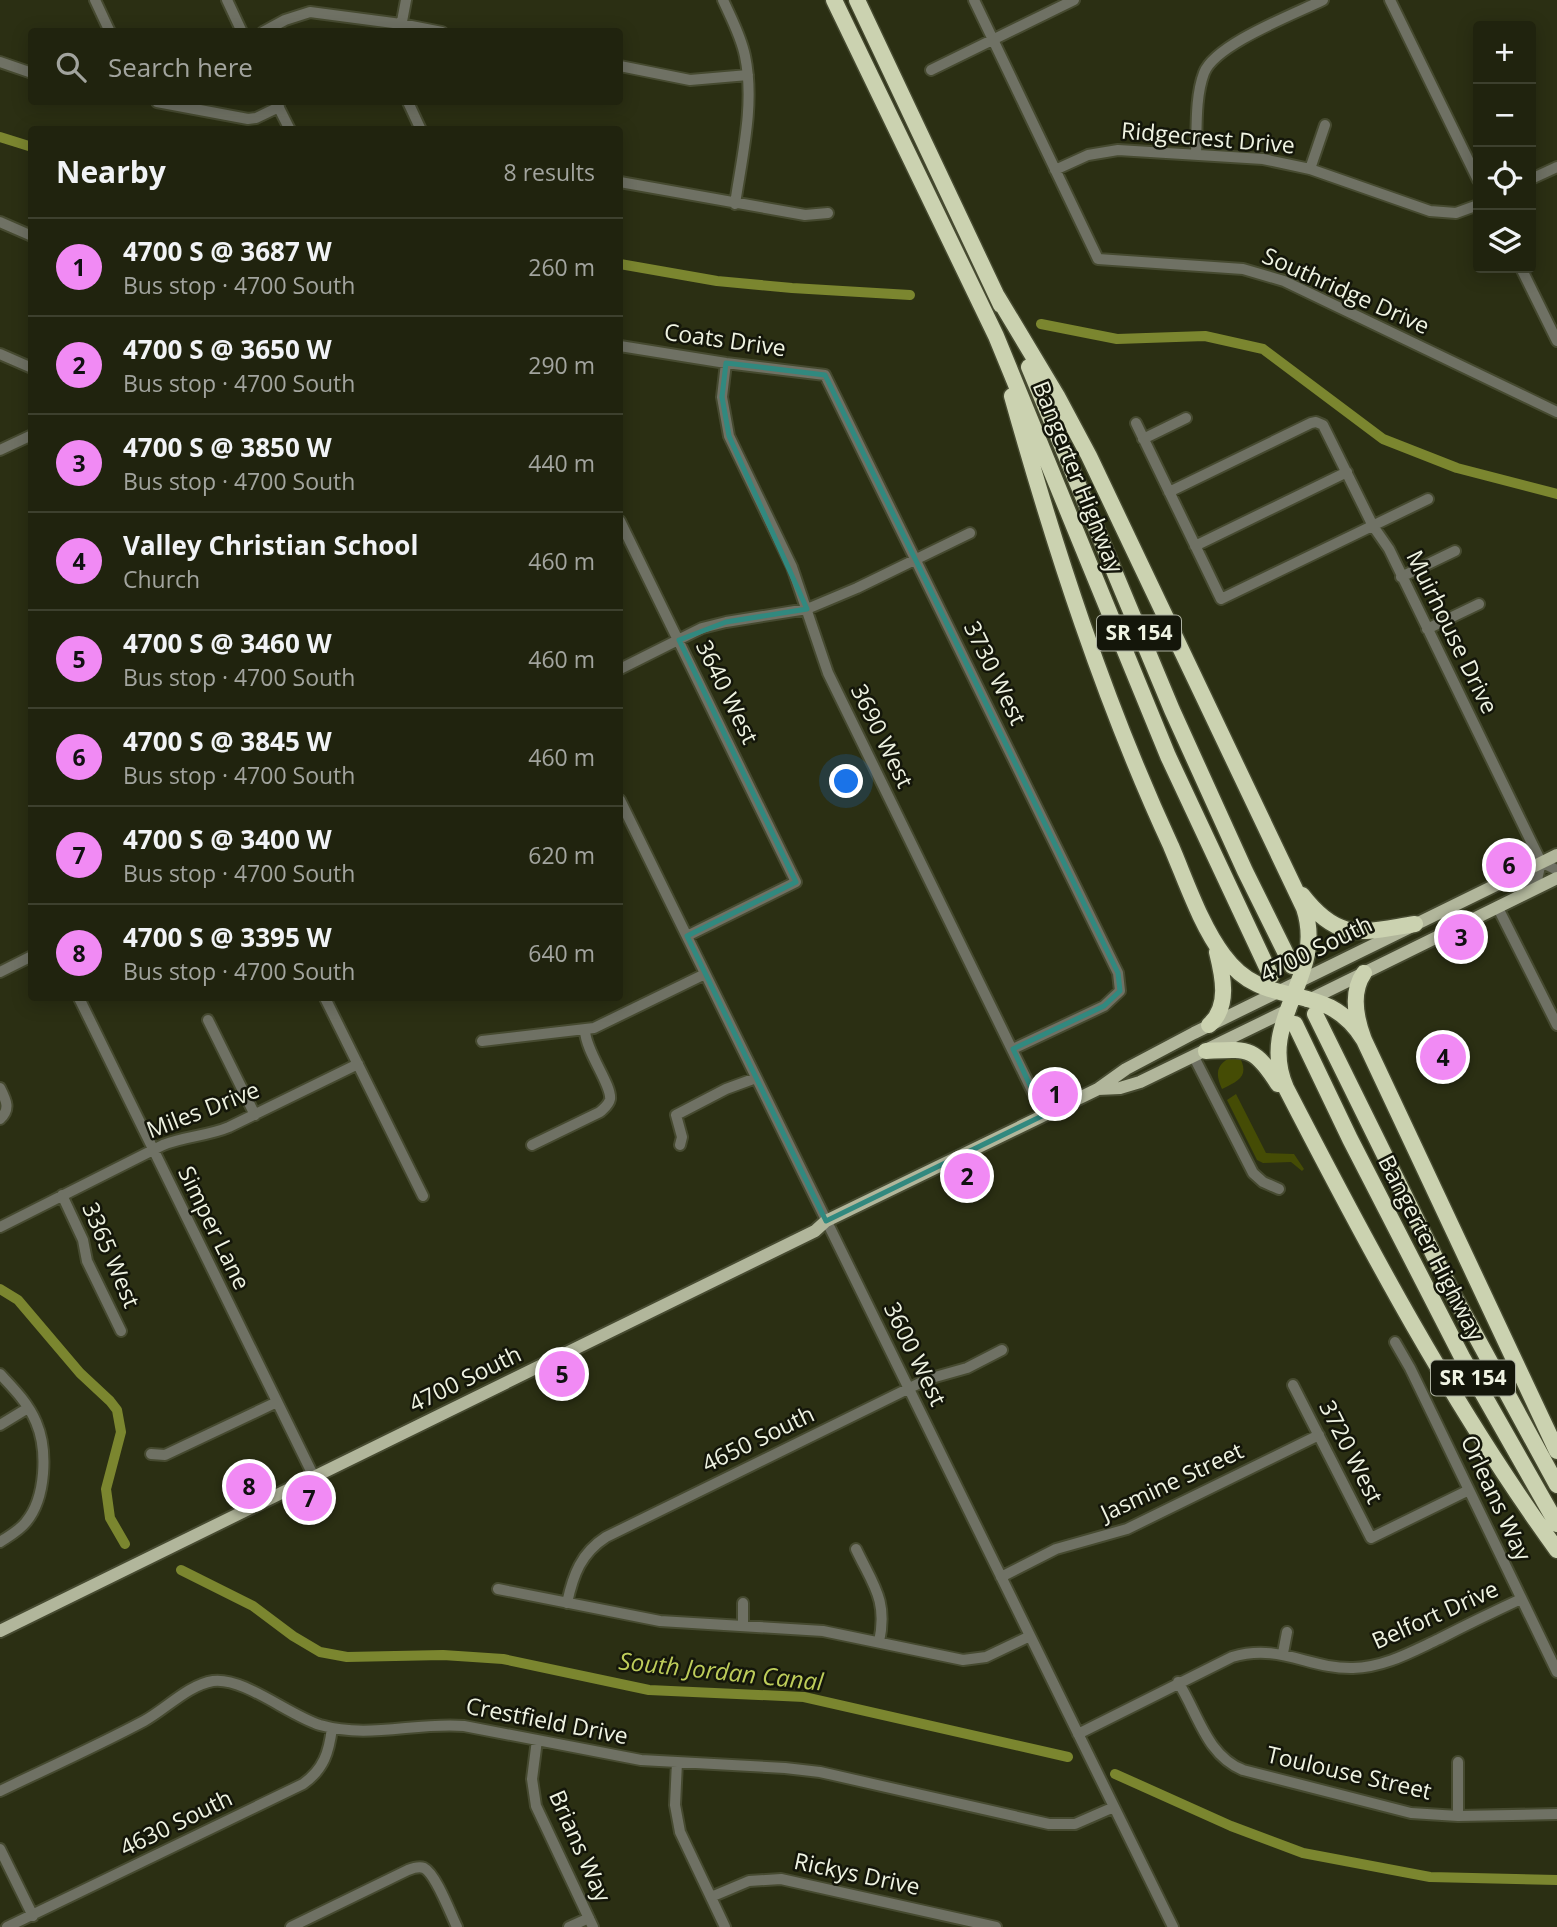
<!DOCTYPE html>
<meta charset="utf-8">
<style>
body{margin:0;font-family:"Open Sans",sans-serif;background:#2d2f1c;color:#f1f3f6}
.controls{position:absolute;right:21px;top:21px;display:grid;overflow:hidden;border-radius:7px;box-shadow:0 4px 18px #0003}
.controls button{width:63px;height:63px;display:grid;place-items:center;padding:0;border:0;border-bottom:2px solid #3d402e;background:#20230e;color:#f1f3f6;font:35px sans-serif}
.you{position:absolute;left:847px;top:782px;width:24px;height:24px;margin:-18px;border:5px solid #fff;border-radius:50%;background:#1a73e8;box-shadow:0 0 0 10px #1a73e833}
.badge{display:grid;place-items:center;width:46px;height:46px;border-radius:50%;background:#f18af4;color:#111;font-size:23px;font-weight:700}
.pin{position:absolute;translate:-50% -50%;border:4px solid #fff;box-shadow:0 2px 7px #0006}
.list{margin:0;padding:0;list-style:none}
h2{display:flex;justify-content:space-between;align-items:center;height:91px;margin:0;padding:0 28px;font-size:30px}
h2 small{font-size:23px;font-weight:400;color:#a2a49e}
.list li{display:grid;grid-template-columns:46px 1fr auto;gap:21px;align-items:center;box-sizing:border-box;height:98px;padding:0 28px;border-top:2px solid #3d402e}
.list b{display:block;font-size:26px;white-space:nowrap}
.list p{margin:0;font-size:23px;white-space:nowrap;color:#a2a49e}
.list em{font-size:23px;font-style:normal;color:#a2a49e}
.icon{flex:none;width:38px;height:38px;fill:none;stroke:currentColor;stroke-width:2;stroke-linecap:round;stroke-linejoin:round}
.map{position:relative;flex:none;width:1557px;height:1927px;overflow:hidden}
.search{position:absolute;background:#20230e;box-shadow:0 4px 18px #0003;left:28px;top:28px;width:595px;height:77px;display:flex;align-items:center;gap:18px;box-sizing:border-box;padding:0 24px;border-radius:7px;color:#a2a49e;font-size:26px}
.panel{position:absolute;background:#20230e;box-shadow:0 4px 18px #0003;left:28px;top:126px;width:595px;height:875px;border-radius:7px}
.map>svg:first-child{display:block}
.green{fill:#454c05}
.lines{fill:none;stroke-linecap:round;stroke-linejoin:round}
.canal{stroke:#7b862f;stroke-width:10}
.minor-casing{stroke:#464a30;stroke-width:14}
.major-casing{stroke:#464a30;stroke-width:16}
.highway-casing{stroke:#464a30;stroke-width:19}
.minor{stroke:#6f7164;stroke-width:10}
.major{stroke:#b1b69b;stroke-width:12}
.highway{stroke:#cbd2b0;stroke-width:16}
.marked{fill:none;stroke:#31897f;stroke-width:5;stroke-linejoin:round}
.labels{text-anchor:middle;stroke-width:5;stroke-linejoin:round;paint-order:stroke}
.shield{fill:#14160a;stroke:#adb1a1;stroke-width:2}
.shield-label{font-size:21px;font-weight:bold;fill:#eff3e2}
.street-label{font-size:23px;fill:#eff3e2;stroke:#14160a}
.water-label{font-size:24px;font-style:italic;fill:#becd5a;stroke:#14160a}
</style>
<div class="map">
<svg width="1557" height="1927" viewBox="0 0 1557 1927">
<rect width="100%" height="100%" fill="#2b2f13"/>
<path class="green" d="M1238,1054C1250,1075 1241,1080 1222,1089C1213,1069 1219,1062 1238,1054Z
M1236,1094L1266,1153L1294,1154L1304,1169L1302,1171L1291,1162L1263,1163L1257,1160L1227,1100Z"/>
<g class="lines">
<path class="canal" d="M0,137L32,147
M620,264L717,281L792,288L910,295
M1041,324L1117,339L1205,336L1263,349L1383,439L1457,468L1557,494
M0,1289L18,1300L80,1373L110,1401L117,1410L121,1432L106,1489L110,1518L125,1544
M181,1570L253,1606L293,1636L320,1652L347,1657L443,1655L503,1659L649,1690L804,1697L1068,1757
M1115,1774L1231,1826L1303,1853L1430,1877L1557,1880"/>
<defs>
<path id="minor" d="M95,0L110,32
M227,0L242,32
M723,0C731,18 741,36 745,56C755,104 742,156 735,204
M974,0L1098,259L1243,269L1284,281L1557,412
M1390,0L1478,180
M263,32L285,20L310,12L401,24L442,32
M400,32L406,0
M0,62L32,73
M620,66L690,80L748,75
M931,70L1074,0
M157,102L248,119L256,118L279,107
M276,102L290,130
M408,102L421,130
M1196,154C1197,128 1195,97 1204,73C1215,44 1295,14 1323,0
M1310,169L1325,125
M1055,170L1088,155L1118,150L1263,159L1310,169L1430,211L1456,213L1478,205
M1531,179L1557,167
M620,182L805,215L828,213
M0,222L32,236
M1521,268L1557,341
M620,346L726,363L825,375L1118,973L1120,991L1104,1006L1013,1049
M0,354L32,368
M726,363L722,397L729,436L792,567L828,673L1044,1115
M1136,423L1221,599L1428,499
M1143,439L1186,418
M0,450L32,435
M1169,492L1311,423L1316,422L1323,425L1373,526L1389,549L1541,862L1557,870
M620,521L796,882L687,936
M1195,546L1347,472
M1401,577L1455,551
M1427,629L1479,604
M620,669L702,628L726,622L807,609L857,588L970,533
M620,800L1173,1927
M1528,891L1537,880L1541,862
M1498,908L1557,1025
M0,972L32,956
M79,998L314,1477
M325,998L423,1196
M208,1020L255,1115
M482,1041L594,1028L705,974
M1194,1057L1253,1173L1263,1182L1279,1189
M0,1088C6,1100 11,1109 0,1119
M532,1145L600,1112C604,1108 609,1105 610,1099C612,1085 586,1052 585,1031
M680,1145L682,1137L676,1115L726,1089L756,1078
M62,1195L83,1240L87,1261L121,1331
M0,1227L163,1145C185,1136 208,1136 229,1127L358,1064
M1395,1342L1410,1368L1557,1672
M0,1374C14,1389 28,1403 36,1422C48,1450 46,1498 26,1522C19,1531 9,1536 0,1542
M1293,1385L1371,1538L1469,1490
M0,1425L28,1408
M151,1454L165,1455L277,1402
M856,1549C873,1585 888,1600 879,1642
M1001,1577L1056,1549L1127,1529L1319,1435
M498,1589L660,1621L823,1631L963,1660L986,1657L1030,1636
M567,1603C573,1575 581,1553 606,1537L928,1379L967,1368L1002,1350
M743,1625V1603
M1283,1653L1287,1632
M1178,1682C1198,1713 1206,1755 1243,1770L1411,1813L1458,1816L1557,1814
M1078,1734L1232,1657C1280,1643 1309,1669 1353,1668C1385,1667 1411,1652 1439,1639C1466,1625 1493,1612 1521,1599
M537,1740L532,1779L536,1806L593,1927
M677,1762L675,1805L680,1832L725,1927
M1458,1762V1816
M0,1791C48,1768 97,1746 144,1721C166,1709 188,1685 213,1681C244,1677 288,1715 320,1725C369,1739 415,1722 464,1726L641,1760L785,1768L820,1772L1049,1824H1075L1114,1807
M0,1849L33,1916
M711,1897L749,1881L781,1879L996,1927
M7,1927L303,1784C324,1769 329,1752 332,1728
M291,1927L408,1870C413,1868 419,1866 424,1868C436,1874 451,1915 457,1927
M569,1927L589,1918"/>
<path id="major" d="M1307,1001L1557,878
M1098,1089L1120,1088L1140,1082L1290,1009
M0,1631L815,1231L826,1221L1098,1089L1126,1069L1194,1033L1557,855"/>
<path id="highway" d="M834,0L996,336L1168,756L1271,976
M857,0L1001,305
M997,296L1057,396L1089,456L1304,908C1327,977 1256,1019 1286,1088C1368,1247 1452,1405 1557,1550
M1029,367L1172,710L1245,871L1292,966
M1012,396C1055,549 1104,701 1171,846C1186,881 1201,926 1224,956C1266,1014 1325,976 1364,1040
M1302,895C1339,943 1362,932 1415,924
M1364,973C1350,993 1356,1019 1364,1040L1557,1451
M1315,1014L1453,1294L1557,1485
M1295,1024L1350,1139L1462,1357L1557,1524
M1209,1025C1230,1007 1223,976 1217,952
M1206,1051C1248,1049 1254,1046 1278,1084"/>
</defs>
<use href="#minor" class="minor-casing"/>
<use href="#major" class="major-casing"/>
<use href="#highway" class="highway-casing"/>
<use href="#minor" class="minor"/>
<use href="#major" class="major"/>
<use href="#highway" class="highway"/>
</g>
<path class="marked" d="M726,363L825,375L1118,973L1120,991L1104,1006L1013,1049L1044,1115L826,1221L687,936L796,882L679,640L726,622L807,609L729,436L722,397Z"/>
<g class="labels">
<g class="shield">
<rect x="1097" y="615.5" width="84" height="35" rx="5"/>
<rect x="1431" y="1360.5" width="84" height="35" rx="5"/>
</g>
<g class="shield-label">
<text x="1139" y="640">SR 154</text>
<text x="1473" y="1385">SR 154</text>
</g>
<g class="street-label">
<text transform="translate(1208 138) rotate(5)" y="8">Ridgecrest Drive</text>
<text transform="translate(1346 291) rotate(24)" y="8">Southridge Drive</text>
<text transform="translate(725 340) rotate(8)" y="8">Coats Drive</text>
<text transform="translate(1078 477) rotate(68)" y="8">Bangerter Highway</text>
<text transform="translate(1452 632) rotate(64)" y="8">Muirhouse Drive</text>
<text transform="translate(995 673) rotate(64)" y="8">3730 West</text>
<text transform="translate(727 692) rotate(64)" y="8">3640 West</text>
<text transform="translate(882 736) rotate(64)" y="8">3690 West</text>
<text transform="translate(1316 949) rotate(-26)" y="8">4700 South</text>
<text transform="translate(203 1110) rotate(-21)" y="8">Miles Drive</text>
<text transform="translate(214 1228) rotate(64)" y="8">Simper Lane</text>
<text transform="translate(1431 1248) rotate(63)" y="8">Bangerter Highway</text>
<text transform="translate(111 1255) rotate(67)" y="8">3365 West</text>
<text transform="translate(915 1354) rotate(64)" y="8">3600 West</text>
<text transform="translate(465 1379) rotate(-26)" y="8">4700 South</text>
<text transform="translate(758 1439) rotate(-26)" y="8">4650 South</text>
<text transform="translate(1351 1452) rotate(63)" y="8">3720 West</text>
<text transform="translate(1172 1482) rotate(-25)" y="8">Jasmine Street</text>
<text transform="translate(1496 1498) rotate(65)" y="8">Orleans Way</text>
<text transform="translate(1435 1615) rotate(-24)" y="8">Belfort Drive</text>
<text transform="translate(547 1721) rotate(11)" y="8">Crestfield Drive</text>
<text transform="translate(1349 1773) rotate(13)" y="8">Toulouse Street</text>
<text transform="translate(176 1823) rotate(-26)" y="8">4630 South</text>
<text transform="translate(580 1846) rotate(66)" y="8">Brians Way</text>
<text transform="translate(857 1874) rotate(12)" y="8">Rickys Drive</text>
</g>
<g class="water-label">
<text transform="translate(721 1672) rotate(6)" y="8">South Jordan Canal</text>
</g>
</g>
</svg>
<div class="controls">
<button>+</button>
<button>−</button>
<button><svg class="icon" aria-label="locate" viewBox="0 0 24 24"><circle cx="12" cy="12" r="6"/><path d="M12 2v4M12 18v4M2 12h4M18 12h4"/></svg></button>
<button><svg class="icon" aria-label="layers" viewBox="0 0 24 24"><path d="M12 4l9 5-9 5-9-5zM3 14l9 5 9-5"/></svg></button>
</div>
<div class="you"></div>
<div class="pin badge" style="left:1055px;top:1094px">1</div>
<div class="pin badge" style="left:967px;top:1176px">2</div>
<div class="pin badge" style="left:1461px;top:937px">3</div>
<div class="pin badge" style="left:1443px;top:1057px">4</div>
<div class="pin badge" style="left:562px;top:1374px">5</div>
<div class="pin badge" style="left:1509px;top:865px">6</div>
<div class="pin badge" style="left:309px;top:1498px">7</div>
<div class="pin badge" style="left:249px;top:1486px">8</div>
<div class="search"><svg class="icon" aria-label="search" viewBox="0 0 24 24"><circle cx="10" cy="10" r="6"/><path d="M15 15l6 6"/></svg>Search here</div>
<section class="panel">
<h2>Nearby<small>8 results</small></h2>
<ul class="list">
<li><span class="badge">1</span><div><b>4700 S @ 3687 W</b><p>Bus stop · 4700 South</p></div><em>260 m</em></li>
<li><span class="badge">2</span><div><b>4700 S @ 3650 W</b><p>Bus stop · 4700 South</p></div><em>290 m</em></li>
<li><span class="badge">3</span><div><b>4700 S @ 3850 W</b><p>Bus stop · 4700 South</p></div><em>440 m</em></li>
<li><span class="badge">4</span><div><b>Valley Christian School</b><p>Church</p></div><em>460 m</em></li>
<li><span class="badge">5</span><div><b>4700 S @ 3460 W</b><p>Bus stop · 4700 South</p></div><em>460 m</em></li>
<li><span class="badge">6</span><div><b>4700 S @ 3845 W</b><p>Bus stop · 4700 South</p></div><em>460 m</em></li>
<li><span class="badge">7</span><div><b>4700 S @ 3400 W</b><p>Bus stop · 4700 South</p></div><em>620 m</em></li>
<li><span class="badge">8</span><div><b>4700 S @ 3395 W</b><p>Bus stop · 4700 South</p></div><em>640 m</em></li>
</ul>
</section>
</div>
